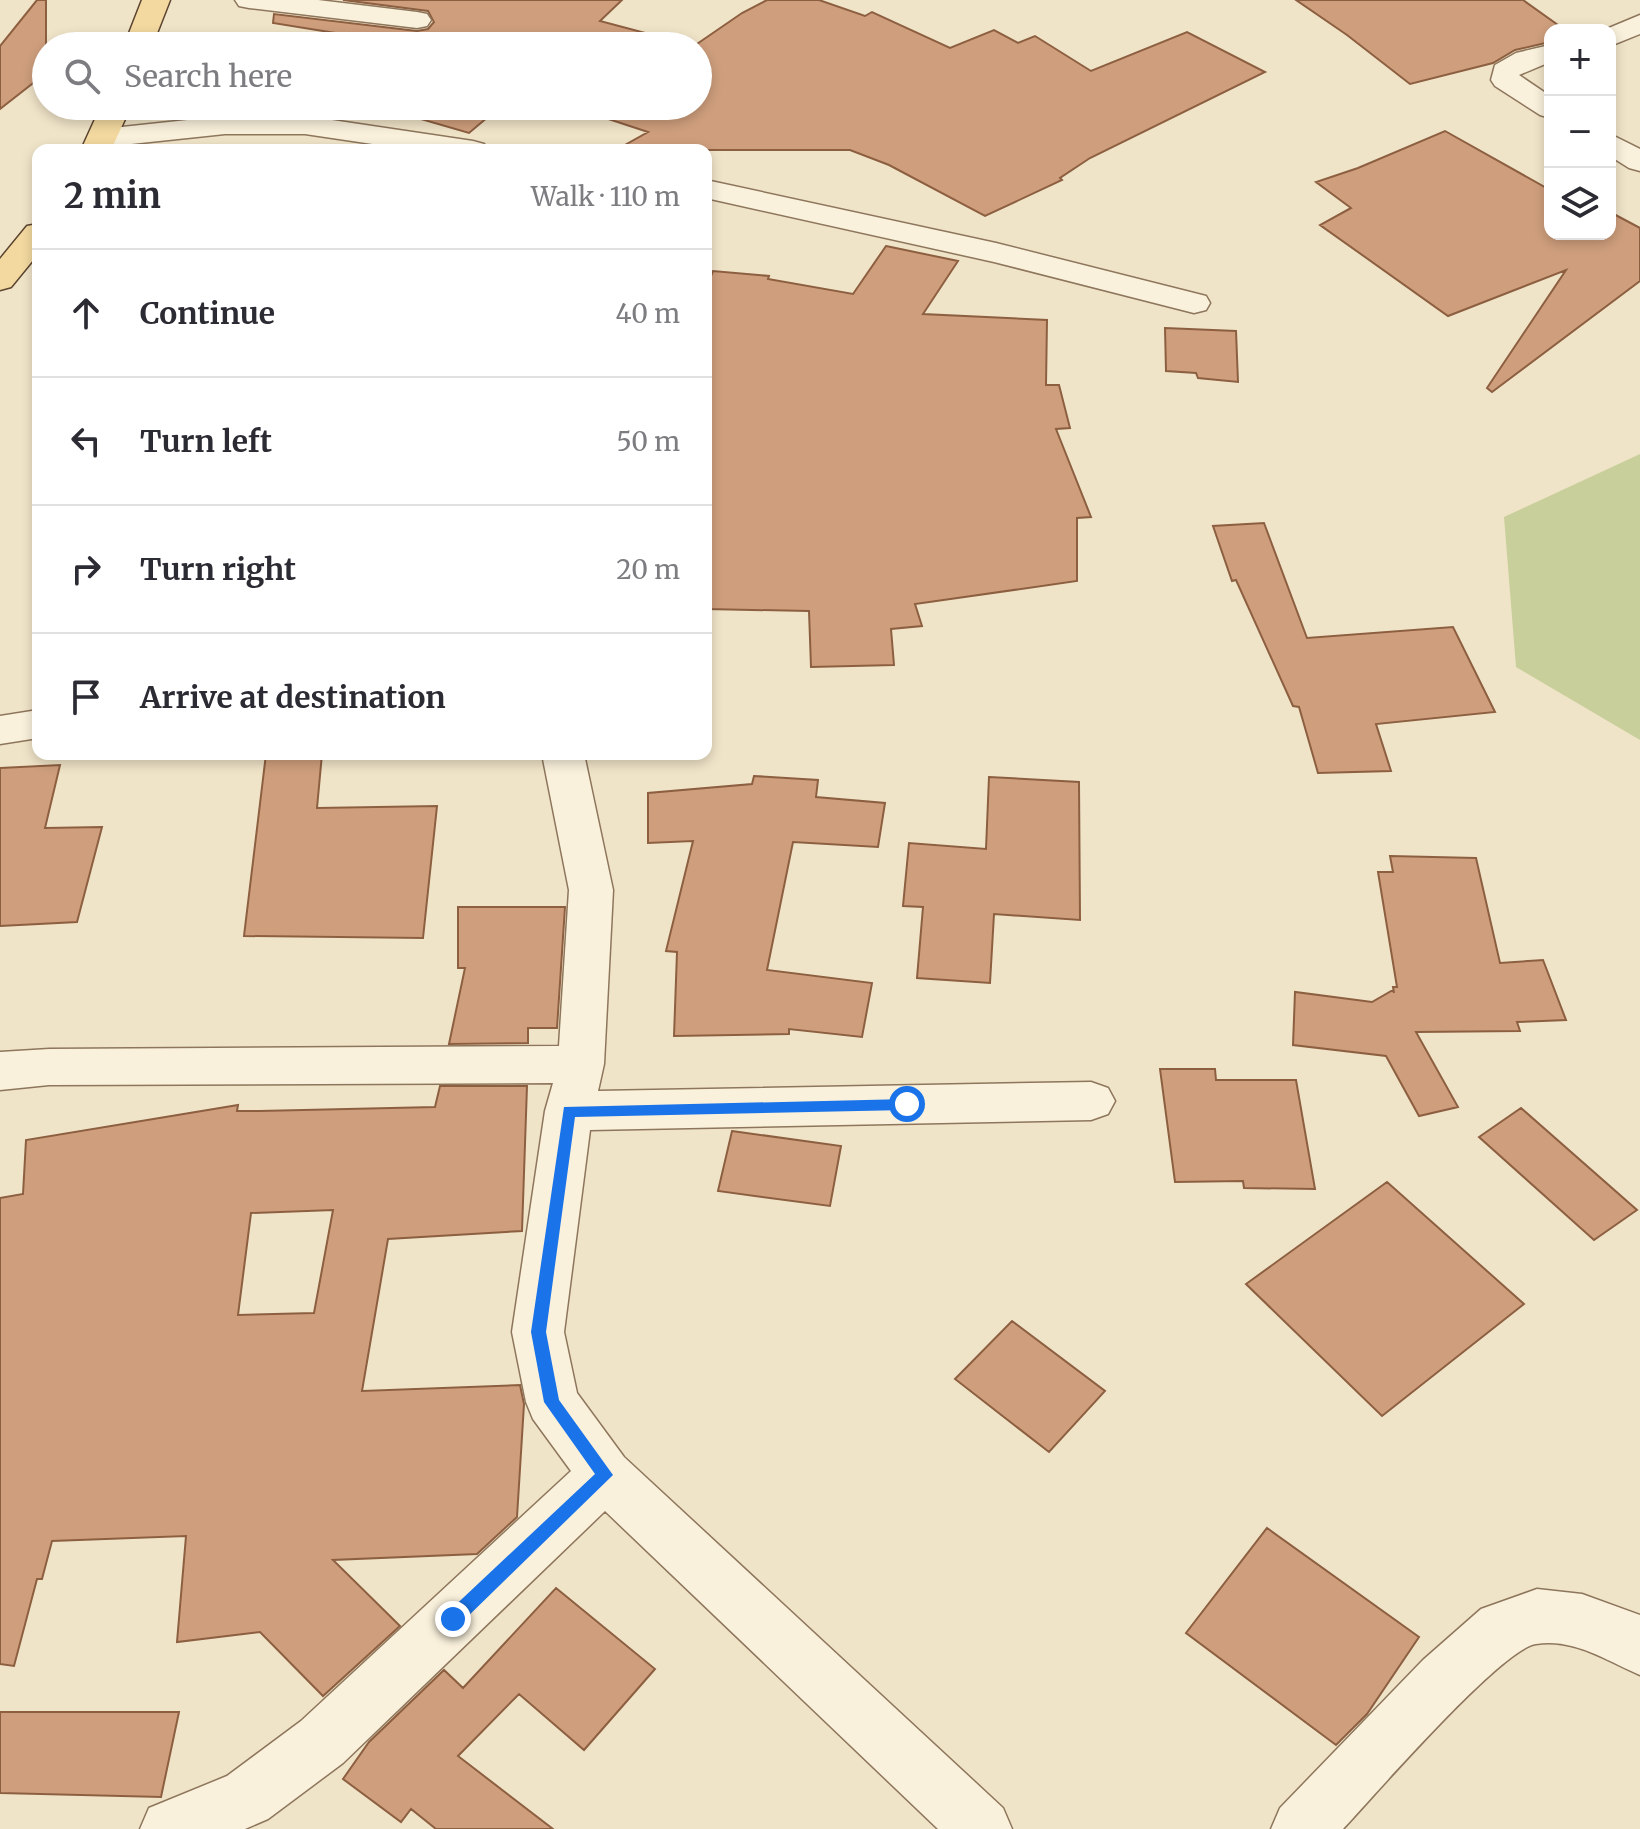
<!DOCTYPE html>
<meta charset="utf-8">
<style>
body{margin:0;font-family:Merriweather,serif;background:#f2f2f3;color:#2b2b33}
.controls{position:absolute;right:24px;top:24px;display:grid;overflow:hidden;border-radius:16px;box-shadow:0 4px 12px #0003}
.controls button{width:72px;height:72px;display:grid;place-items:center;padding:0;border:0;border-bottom:2px solid #e1e1e2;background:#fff;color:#2b2b33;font:40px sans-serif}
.stop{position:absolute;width:24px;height:24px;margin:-18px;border:6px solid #1a73e8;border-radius:50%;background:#fff}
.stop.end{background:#1a73e8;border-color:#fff;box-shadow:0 2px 8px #0008}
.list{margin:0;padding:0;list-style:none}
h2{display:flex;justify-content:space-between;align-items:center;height:104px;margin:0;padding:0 32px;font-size:34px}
h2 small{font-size:26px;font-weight:400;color:#7c7c81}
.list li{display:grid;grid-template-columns:52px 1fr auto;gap:24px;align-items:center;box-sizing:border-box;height:128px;padding:0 32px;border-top:2px solid #e1e1e2}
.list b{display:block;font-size:30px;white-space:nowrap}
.list em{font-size:26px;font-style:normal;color:#7c7c81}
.icon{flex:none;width:44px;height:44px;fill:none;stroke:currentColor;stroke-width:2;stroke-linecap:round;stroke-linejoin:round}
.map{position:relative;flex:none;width:1640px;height:1829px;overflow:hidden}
.search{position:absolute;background:#fff;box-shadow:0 4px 12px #0003;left:32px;top:32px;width:680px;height:88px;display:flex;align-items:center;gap:20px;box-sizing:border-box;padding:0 28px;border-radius:44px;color:#7c7c81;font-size:30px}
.panel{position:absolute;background:#fff;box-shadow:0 4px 12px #0003;left:32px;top:144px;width:680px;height:616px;border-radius:16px}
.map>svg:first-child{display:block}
.green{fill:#c9cf9b}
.building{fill:#cf9f7d;stroke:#8d5f41;stroke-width:2;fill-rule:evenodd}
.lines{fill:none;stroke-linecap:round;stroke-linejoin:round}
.street-casing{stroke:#8d765c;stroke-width:3}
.primary-casing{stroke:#5b4430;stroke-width:3}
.street{fill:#faf1dc;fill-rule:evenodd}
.primary{fill:#f3d9a0;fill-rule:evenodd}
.route{fill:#1a73e8}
</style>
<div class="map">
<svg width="1640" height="1829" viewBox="0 0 1640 1829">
<rect width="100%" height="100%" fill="#f0e4c8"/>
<path class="green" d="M1640,454V740L1516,667L1504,517Z"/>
<path class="building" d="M37,0H46V73L0,109V46Z
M343,0H622L600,21L694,46L742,13L767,0H819L865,16L872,12L950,48L994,30L1018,43L1035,36L1091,71L1187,32L1265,72L1090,158L1060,178L1062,180L985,216L889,165L850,150H616L648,132L569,106H698V46H356L366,38L273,23L274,14L417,31L428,29L434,22L428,11Z
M1296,0H1523L1565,30H1550V42L1515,50L1493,63L1410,84L1347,35Z
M376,106H501L469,133Z
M1445,131L1550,190V234H1610V212L1640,228V281L1492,392L1487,388L1566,270L1448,316L1320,225L1351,208L1316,182L1358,168Z
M886,246L958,261L923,314L1047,320L1046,385H1059L1070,428L1056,429L1091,517L1077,518V581L915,604L922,626L891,629L894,665L811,667L809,611L706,609V288L713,271L769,276L768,279L853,294Z
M1165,328L1236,331L1238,382L1198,378L1196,373L1166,371Z
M1264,523L1307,638L1453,627L1495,712L1376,724L1391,771L1318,773L1299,707L1293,706L1236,580L1232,581L1213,526Z
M266,754H322L317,808L437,806L423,938L244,936Z
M60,765L45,828L102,827L77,922L0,926V768Z
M754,776L818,780L816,797L885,803L878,847L793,842L767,970L872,983L862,1037L789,1029V1034L674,1036L677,952L666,951L693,841L648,843V793L752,784Z
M989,777L1079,782L1080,920L994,914L990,983L917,978L923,907L903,906L909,843L986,849Z
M1390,856L1476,858L1500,963L1543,960L1566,1020L1517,1022L1520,1031L1416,1032L1458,1107L1419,1116L1386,1056L1293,1045L1295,992L1372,1002L1393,990L1394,993L1393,987H1397L1378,872H1393Z
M458,907H565L557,1028H528V1043L449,1044L465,968H458Z
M1160,1069H1215L1216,1080H1296L1315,1189L1244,1188L1243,1181L1175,1182Z
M440,1086H527L522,1231L388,1239L362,1391L520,1385L524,1404L517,1517L477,1554L333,1560L400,1626L323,1696L260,1632L177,1642L186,1536L52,1541L42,1579H37L14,1666L0,1664V1198L23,1194L26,1140L238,1105L237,1111H259L435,1107ZM333,1210L314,1313L238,1315L251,1213Z
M1521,1108L1637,1210L1594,1240L1479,1137Z
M732,1131L841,1146L830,1206L718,1191Z
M1387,1182L1524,1304L1382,1416L1246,1284Z
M1012,1321L1105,1391L1049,1452L955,1379Z
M1267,1528L1419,1637L1367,1714L1336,1745L1186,1633Z
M556,1588L655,1669L584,1750L519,1694L458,1756L553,1829H436L411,1809L401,1822L343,1779L369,1742L444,1670L463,1688Z
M0,1712H179L161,1797L0,1793Z"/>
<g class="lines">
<defs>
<path id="street" d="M235,0H318L417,12L427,14L431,20L427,26L417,28L249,8L239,6Z
M1640,15V34L1610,46V30H1604Z
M1550,45V62L1519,75L1550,96V118L1540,115L1495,86L1491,80L1495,65L1516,53Z
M225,116H305L473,141L484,144L488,150H413L305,134H225L103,147L92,144L88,138L92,132L103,129Z
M1610,134L1640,149V171L1629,168L1610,156Z
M706,180L996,243L1206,296L1210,303L1206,310L1194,313L994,262L706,198Z
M38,710V738L0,744V716Z
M542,754H584L613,890L604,1064L598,1091L1091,1082L1108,1088L1115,1101L1108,1114L1091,1120L590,1130L564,1332L577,1393L624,1457L1003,1808L1012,1829H938L605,1511L343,1763L268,1819L245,1829H140L149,1808L227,1776L301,1721L571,1471L533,1419L526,1402L512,1332L545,1111L553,1083L49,1085L0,1090V1052L49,1049L559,1046L569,890Z
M1537,1589L1582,1594L1640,1615V1675C1607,1661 1574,1638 1536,1644C1501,1649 1374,1796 1343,1829H1271L1280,1808L1423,1660L1481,1609Z"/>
<path id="primary" d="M142,0H170L152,46H124Z
M101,106H131L111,150H81Z
M38,224V254L11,287L0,290V259L27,226Z"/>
</defs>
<use href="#street" class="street-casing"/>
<use href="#primary" class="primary-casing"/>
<use href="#street" class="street"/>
<use href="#primary" class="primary"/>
</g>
<path class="route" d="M907,1099L914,1104L907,1110L575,1117L546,1332L559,1400L613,1475L459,1625H447L445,1619L447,1613L595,1474L544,1402L531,1332L564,1107Z"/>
</svg>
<div class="controls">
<button>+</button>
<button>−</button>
<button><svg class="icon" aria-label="layers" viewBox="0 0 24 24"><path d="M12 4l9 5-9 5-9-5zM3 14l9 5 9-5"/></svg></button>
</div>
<div class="stop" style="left:907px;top:1104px"></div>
<div class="stop end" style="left:453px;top:1619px"></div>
<div class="search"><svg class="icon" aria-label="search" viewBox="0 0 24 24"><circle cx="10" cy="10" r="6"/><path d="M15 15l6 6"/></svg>Search here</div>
<section class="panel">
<h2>2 min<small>Walk · 110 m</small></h2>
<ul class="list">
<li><svg class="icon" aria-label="ahead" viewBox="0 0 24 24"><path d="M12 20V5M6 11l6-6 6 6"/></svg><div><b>Continue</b></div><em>40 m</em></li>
<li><svg class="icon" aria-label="left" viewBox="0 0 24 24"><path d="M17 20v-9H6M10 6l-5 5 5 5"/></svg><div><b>Turn left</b></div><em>50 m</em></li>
<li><svg class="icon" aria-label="right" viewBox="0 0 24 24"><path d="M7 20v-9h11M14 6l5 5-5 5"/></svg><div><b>Turn right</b></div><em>20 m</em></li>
<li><svg class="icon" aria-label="arrive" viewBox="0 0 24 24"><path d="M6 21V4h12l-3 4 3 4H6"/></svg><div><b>Arrive at destination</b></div></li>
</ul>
</section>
</div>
